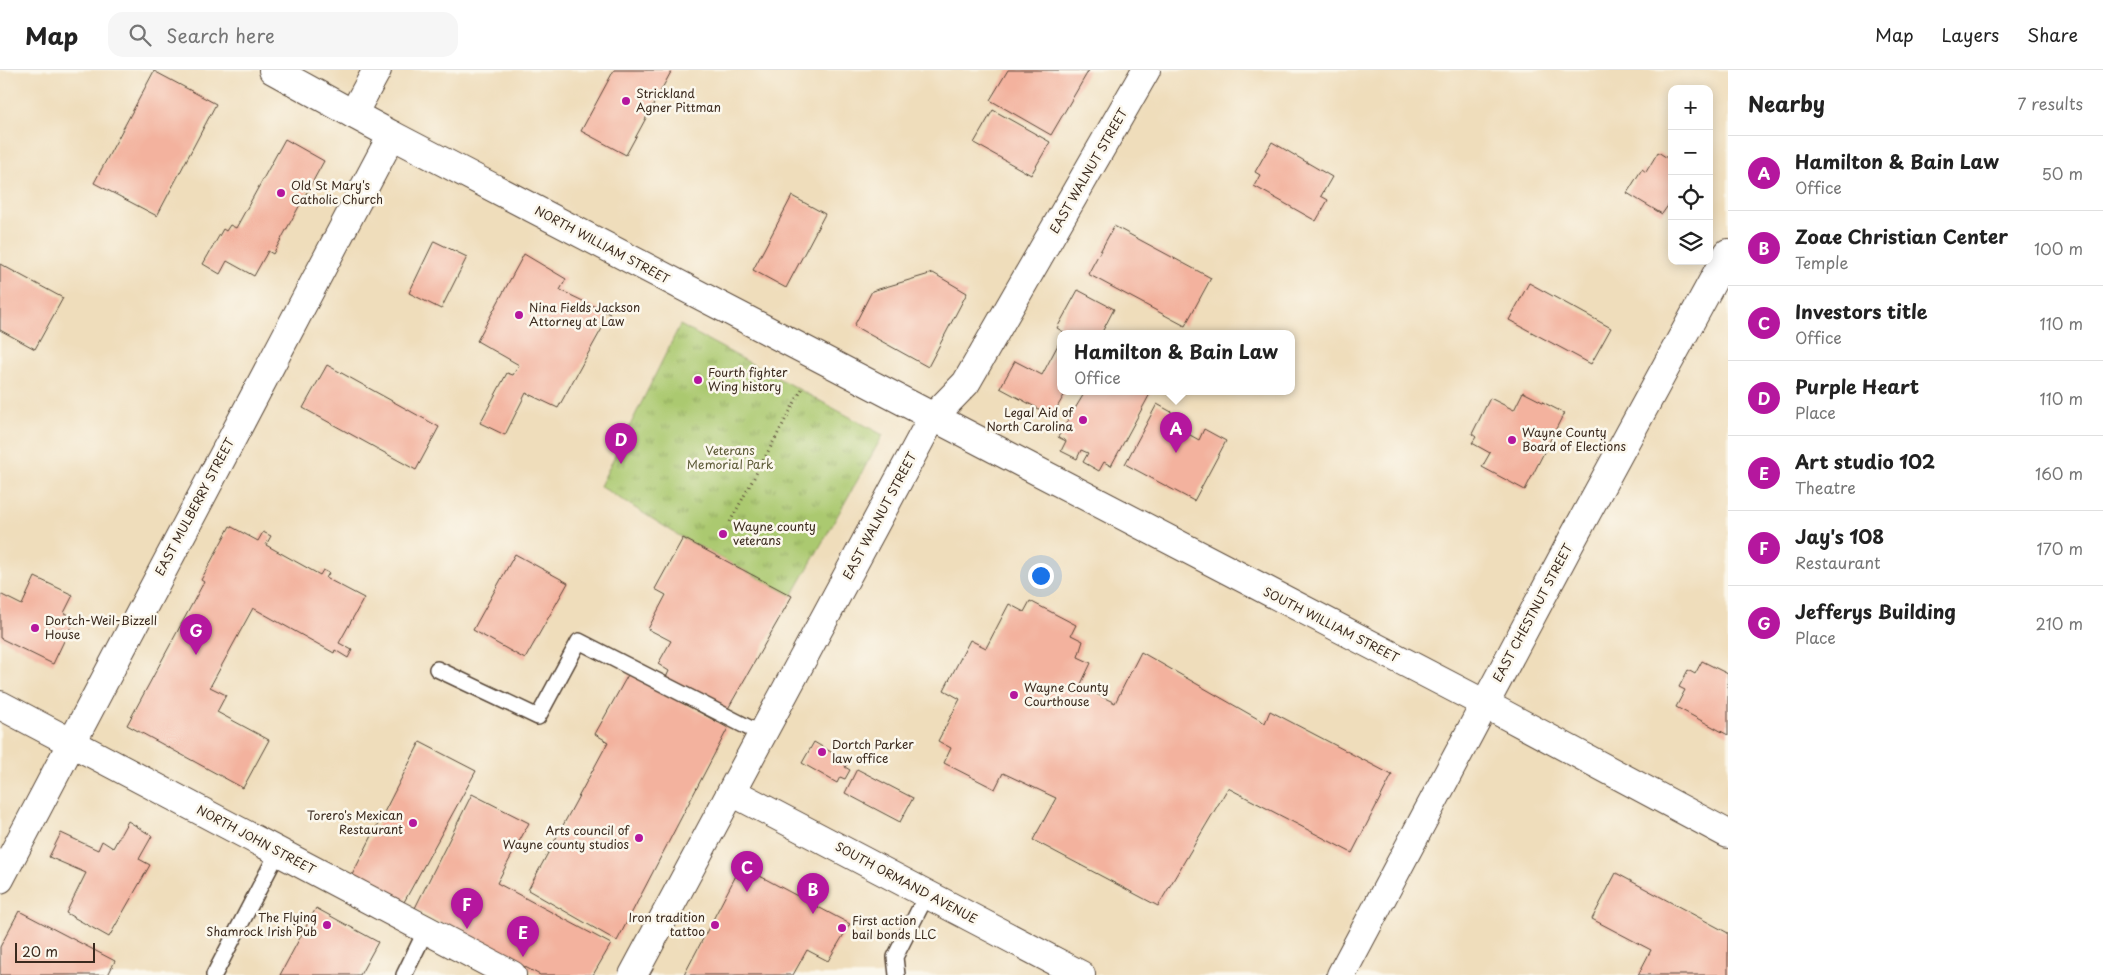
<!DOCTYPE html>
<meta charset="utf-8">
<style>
body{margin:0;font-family:"Playpen Sans",sans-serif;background:#f6f6f6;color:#222}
.controls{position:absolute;right:15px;top:15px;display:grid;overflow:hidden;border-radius:10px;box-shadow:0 2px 12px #0003}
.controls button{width:45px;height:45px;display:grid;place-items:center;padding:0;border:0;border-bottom:1px solid #e0e0e0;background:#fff;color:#222;font:25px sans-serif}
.scale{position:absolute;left:15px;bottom:12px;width:80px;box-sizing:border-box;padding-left:5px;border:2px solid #3b2a1e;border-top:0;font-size:14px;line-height:18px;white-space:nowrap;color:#3b2a1e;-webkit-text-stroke:4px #fbf7ec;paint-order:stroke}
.you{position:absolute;left:1040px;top:505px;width:18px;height:18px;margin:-12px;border:4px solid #fff;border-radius:50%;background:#1a73e8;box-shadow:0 0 0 8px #1a73e833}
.badge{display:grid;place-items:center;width:32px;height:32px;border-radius:50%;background:#b5179e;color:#fff;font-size:16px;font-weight:700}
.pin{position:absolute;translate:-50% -41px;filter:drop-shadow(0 1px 2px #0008)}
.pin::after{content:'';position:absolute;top:26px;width:18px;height:15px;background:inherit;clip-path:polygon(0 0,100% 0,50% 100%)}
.popup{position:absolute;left:1057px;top:260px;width:238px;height:65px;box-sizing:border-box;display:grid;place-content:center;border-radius:10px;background:#fff;filter:drop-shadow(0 1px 4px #0005);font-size:16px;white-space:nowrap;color:#767676}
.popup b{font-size:19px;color:#222}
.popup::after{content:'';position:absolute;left:50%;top:100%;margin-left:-10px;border:10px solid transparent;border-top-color:#fff}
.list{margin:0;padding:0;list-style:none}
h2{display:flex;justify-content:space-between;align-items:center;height:65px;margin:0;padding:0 20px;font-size:21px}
h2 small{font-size:16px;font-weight:400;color:#767676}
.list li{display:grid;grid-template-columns:32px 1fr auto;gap:15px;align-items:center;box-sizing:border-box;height:75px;padding:0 20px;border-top:1px solid #e0e0e0}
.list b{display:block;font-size:19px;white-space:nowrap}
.list p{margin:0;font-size:16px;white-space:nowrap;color:#767676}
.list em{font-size:16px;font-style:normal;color:#767676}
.icon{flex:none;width:28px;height:28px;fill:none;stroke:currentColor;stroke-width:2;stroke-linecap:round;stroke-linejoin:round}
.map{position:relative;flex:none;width:1728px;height:905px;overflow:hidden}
header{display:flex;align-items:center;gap:30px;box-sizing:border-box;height:70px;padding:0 25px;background:#fff;border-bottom:1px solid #e0e0e0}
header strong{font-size:24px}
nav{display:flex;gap:28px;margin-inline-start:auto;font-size:18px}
.search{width:350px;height:45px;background:#f6f6f6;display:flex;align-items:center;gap:12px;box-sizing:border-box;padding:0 18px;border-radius:15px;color:#767676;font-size:19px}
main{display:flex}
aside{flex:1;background:#fff}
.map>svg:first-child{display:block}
.grass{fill:url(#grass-tufts);stroke:#737a47}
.building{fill:#f3b29e}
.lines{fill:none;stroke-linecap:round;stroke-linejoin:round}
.service-casing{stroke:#564536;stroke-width:18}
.minor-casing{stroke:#564536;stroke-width:30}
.tertiary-casing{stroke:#564536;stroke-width:30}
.path{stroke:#564536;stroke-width:3;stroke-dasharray:1 4;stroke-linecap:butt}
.service{stroke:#fff;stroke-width:15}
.minor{stroke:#fff;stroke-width:28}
.tertiary{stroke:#fff;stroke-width:28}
.poi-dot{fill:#b5179e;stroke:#fbf7ec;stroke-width:2}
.labels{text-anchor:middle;stroke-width:5;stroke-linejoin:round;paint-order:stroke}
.poi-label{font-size:12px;fill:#3b2a1e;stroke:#fbf7ec;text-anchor:start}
.street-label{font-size:12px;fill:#3b2a1e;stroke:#fbf7ec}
.park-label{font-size:12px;fill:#5d5a37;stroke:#fbf7ec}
</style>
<header>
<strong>Map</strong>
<div class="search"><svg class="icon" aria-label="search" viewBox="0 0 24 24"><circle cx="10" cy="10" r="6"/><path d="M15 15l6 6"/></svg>Search here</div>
<nav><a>Map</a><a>Layers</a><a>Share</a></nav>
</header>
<main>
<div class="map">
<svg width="1728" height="905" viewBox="0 0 1728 905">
<defs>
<pattern id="grass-tufts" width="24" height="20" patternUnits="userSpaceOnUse" patternTransform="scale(1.25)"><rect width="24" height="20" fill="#abc970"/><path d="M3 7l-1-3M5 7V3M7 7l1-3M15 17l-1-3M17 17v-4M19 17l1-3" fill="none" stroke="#8ca35b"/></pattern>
</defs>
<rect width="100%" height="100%" fill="#fbf7ec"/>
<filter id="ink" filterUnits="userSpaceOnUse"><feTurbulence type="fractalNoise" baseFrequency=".02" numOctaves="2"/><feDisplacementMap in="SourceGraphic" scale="10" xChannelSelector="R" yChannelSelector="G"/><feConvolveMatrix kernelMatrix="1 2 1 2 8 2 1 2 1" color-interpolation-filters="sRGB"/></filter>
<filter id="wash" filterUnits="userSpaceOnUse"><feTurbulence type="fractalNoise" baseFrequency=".0096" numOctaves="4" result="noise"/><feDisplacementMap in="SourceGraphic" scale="20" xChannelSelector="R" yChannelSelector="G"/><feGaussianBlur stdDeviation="1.12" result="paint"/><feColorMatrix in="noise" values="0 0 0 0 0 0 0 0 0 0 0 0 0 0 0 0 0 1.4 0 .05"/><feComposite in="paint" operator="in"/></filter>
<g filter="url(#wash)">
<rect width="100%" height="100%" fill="#efddbb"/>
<path class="grass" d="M680,255L883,365L792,526L683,468L600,416Z"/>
<g id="blocks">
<path class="building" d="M614,0H672L626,85L581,61Z
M1008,0H1089L1051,65L990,30Z
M154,1L216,34L157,146L94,113Z
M993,40L1050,72L1031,105L974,73Z
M285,69L324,91L273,184L268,181L254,206L227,191L220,204L203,194L223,159L226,161L230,155L236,158Z
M1272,72L1332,107L1321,126L1328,130L1316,151L1254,116L1260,105L1255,102Z
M1658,82L1672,91V130L1662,144L1627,123L1642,99L1646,102Z
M792,126L825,144L786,218L753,200Z
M1114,156L1211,208L1185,256L1088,204Z
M434,171L467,187L441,239L409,223Z
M524,184L566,209L560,220L610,244L558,338L526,323L505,365L480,353L507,303L513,305L519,295L477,271Z
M0,194L63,228L35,279L0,260Z
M933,203L967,223L928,297L854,256L872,221Z
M1529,213L1611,258L1591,294L1509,250Z
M1078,220L1114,239L1101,264H1064L1065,263L1057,258Z
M1061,269V322H1066L1052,346L1000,318L1015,291L1042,305Z
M327,295L439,357L416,400L303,338Z
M1085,322H1151L1111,396L1104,392L1099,401L1083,392L1088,383L1081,380L1077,389L1061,381L1066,371L1058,367Z
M1523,322L1564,343L1525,420L1482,397L1490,383L1472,373L1476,367L1472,364L1490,328L1514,340Z
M1157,334L1186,350L1181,360L1199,370L1204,359L1226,371L1194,431L1125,394Z
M230,456L258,471L263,462L271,466L266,475L320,505L323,500L329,503L326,508L364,528L339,573L352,580L348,588L335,580L334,583L253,538L210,617L226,625L217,642L269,670L243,718L127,655L204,512L201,510Z
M683,468L792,526L725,644L664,612L669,601L658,594L671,571L648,559L666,525L655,519Z
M515,484L568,513L525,589L473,560Z
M35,507L73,525L64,543L75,548L53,594L0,568V524L22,535Z
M1030,531L1076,555L1071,565L1083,571L1078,587L1091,593L1080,616L1115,633L1141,582L1265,653L1270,641L1392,705L1352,783L1228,718L1158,836L1033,770L1056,728L1003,703L995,719L944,693L951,678L938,671L960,629L944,620L970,570L986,578L1009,534L1024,542Z
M1702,591L1728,604V665L1676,637L1685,620L1679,617L1688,600L1695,604Z
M629,603L728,658L617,871L528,820L608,672L595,664Z
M420,672L476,701L404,832L352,805Z
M814,672L848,692L845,697L850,700L845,709L840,707L837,713L802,693Z
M857,699L913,728L900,752L845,723Z
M472,724L529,753L497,813L611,874L593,905H540L415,838Z
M128,751L152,766L139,789L150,795L109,867L66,843L86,803L49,787L61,763L98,780L102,771L113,778Z
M741,796L850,854L828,891L807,880L793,905H684Z
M1616,803L1728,863V905H1638L1651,880L1592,849Z
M316,838L378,872L360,905H280Z
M19,841L115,891L108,905H0V877Z"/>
</g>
</g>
<g filter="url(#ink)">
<use href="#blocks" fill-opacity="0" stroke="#564536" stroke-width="1"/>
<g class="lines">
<defs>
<path id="service" d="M437,599L538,647L579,571L763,665
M214,905L278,782
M404,905L426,860
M897,905L895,887L927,824"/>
<path id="minor" d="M732,722L1081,905
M0,809L392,65L353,44L377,0
M1341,905L1573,468L1728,183"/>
<path id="tertiary" d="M273,0L353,44
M392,65L1485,634L1728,764
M0,635L512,905
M633,905L932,348L966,313L1146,0"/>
</defs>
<use href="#service" class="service-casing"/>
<use href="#minor" class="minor-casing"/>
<use href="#tertiary" class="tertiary-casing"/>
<path class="path" d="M730,452L803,317"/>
<use href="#service" class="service"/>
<use href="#minor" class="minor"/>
<use href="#tertiary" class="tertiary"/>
</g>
</g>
<g class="poi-dot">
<circle cx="626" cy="31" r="5"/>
<circle cx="281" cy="123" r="5"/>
<circle cx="519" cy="245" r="5"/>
<circle cx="698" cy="310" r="5"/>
<circle cx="1083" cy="350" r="5"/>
<circle cx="1512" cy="370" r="5"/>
<circle cx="723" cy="464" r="5"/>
<circle cx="35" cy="558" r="5"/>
<circle cx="1014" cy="625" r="5"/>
<circle cx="822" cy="682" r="5"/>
<circle cx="413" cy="753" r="5"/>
<circle cx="639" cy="768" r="5"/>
<circle cx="327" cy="855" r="5"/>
<circle cx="715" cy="855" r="5"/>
<circle cx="842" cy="858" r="5"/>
</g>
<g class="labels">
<g class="poi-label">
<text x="636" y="28">Strickland<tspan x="636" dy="14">Agner Pittman</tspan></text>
<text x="291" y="120">Old St Mary's<tspan x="291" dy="14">Catholic Church</tspan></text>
<text x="529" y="242">Nina Fields Jackson<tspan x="529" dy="14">Attorney at Law</tspan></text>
<text x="708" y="307">Fourth fighter<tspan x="708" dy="14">Wing history</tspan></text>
<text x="1073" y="347" text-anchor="end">Legal Aid of<tspan x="1073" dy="14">North Carolina</tspan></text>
<text x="1522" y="367">Wayne County<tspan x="1522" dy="14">Board of Elections</tspan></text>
<text x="733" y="461">Wayne county<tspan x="733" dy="14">veterans</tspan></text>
<text x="45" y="555">Dortch-Weil-Bizzell<tspan x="45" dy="14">House</tspan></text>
<text x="1024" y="622">Wayne County<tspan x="1024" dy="14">Courthouse</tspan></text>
<text x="832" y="679">Dortch Parker<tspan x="832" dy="14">law office</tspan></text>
<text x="403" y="750" text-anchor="end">Torero's Mexican<tspan x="403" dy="14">Restaurant</tspan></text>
<text x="629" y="765" text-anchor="end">Arts council of<tspan x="629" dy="14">Wayne county studios</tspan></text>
<text x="317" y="852" text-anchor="end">The Flying<tspan x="317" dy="14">Shamrock Irish Pub</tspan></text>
<text x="705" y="852" text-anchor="end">Iron tradition<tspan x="705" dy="14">tattoo</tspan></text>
<text x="852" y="855">First action<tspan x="852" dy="14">bail bonds LLC</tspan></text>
</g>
<g class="street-label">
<text transform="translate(1089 101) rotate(-60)" y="4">EAST WALNUT STREET</text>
<text transform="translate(602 175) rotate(28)" y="4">NORTH WILLIAM STREET</text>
<text transform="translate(195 437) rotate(-62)" y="4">EAST MULBERRY STREET</text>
<text transform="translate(880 446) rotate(-62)" y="4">EAST WALNUT STREET</text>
<text transform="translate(1533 543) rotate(-62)" y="4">EAST CHESTNUT STREET</text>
<text transform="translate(1331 555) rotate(27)" y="4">SOUTH WILLIAM STREET</text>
<text transform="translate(256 770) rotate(28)" y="4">NORTH JOHN STREET</text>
<text transform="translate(906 813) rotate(28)" y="4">SOUTH ORMAND AVENUE</text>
</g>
<g class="park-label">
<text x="730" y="385">Veterans<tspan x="730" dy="14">Memorial Park</tspan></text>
</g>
</g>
</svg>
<div class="controls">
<button>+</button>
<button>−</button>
<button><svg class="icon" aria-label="locate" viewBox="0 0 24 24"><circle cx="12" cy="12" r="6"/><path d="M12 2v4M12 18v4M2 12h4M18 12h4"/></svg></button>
<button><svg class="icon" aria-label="layers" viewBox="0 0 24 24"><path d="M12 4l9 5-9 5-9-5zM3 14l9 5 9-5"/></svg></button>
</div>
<div class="scale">20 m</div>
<div class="you"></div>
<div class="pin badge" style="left:1176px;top:383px">A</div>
<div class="popup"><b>Hamilton &amp; Bain Law</b>Office</div>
<div class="pin badge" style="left:813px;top:844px">B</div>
<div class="pin badge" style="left:747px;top:822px">C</div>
<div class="pin badge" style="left:621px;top:394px">D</div>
<div class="pin badge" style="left:523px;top:887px">E</div>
<div class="pin badge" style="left:467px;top:859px">F</div>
<div class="pin badge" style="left:196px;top:585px">G</div>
</div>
<aside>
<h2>Nearby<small>7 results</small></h2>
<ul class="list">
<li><span class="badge">A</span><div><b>Hamilton &amp; Bain Law</b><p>Office</p></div><em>50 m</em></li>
<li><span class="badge">B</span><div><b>Zoae Christian Center</b><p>Temple</p></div><em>100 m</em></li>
<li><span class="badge">C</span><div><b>Investors title</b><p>Office</p></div><em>110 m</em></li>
<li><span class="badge">D</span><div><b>Purple Heart</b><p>Place</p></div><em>110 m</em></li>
<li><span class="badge">E</span><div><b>Art studio 102</b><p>Theatre</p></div><em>160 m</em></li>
<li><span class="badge">F</span><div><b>Jay's 108</b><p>Restaurant</p></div><em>170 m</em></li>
<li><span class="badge">G</span><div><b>Jefferys Building</b><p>Place</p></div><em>210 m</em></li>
</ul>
</aside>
</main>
